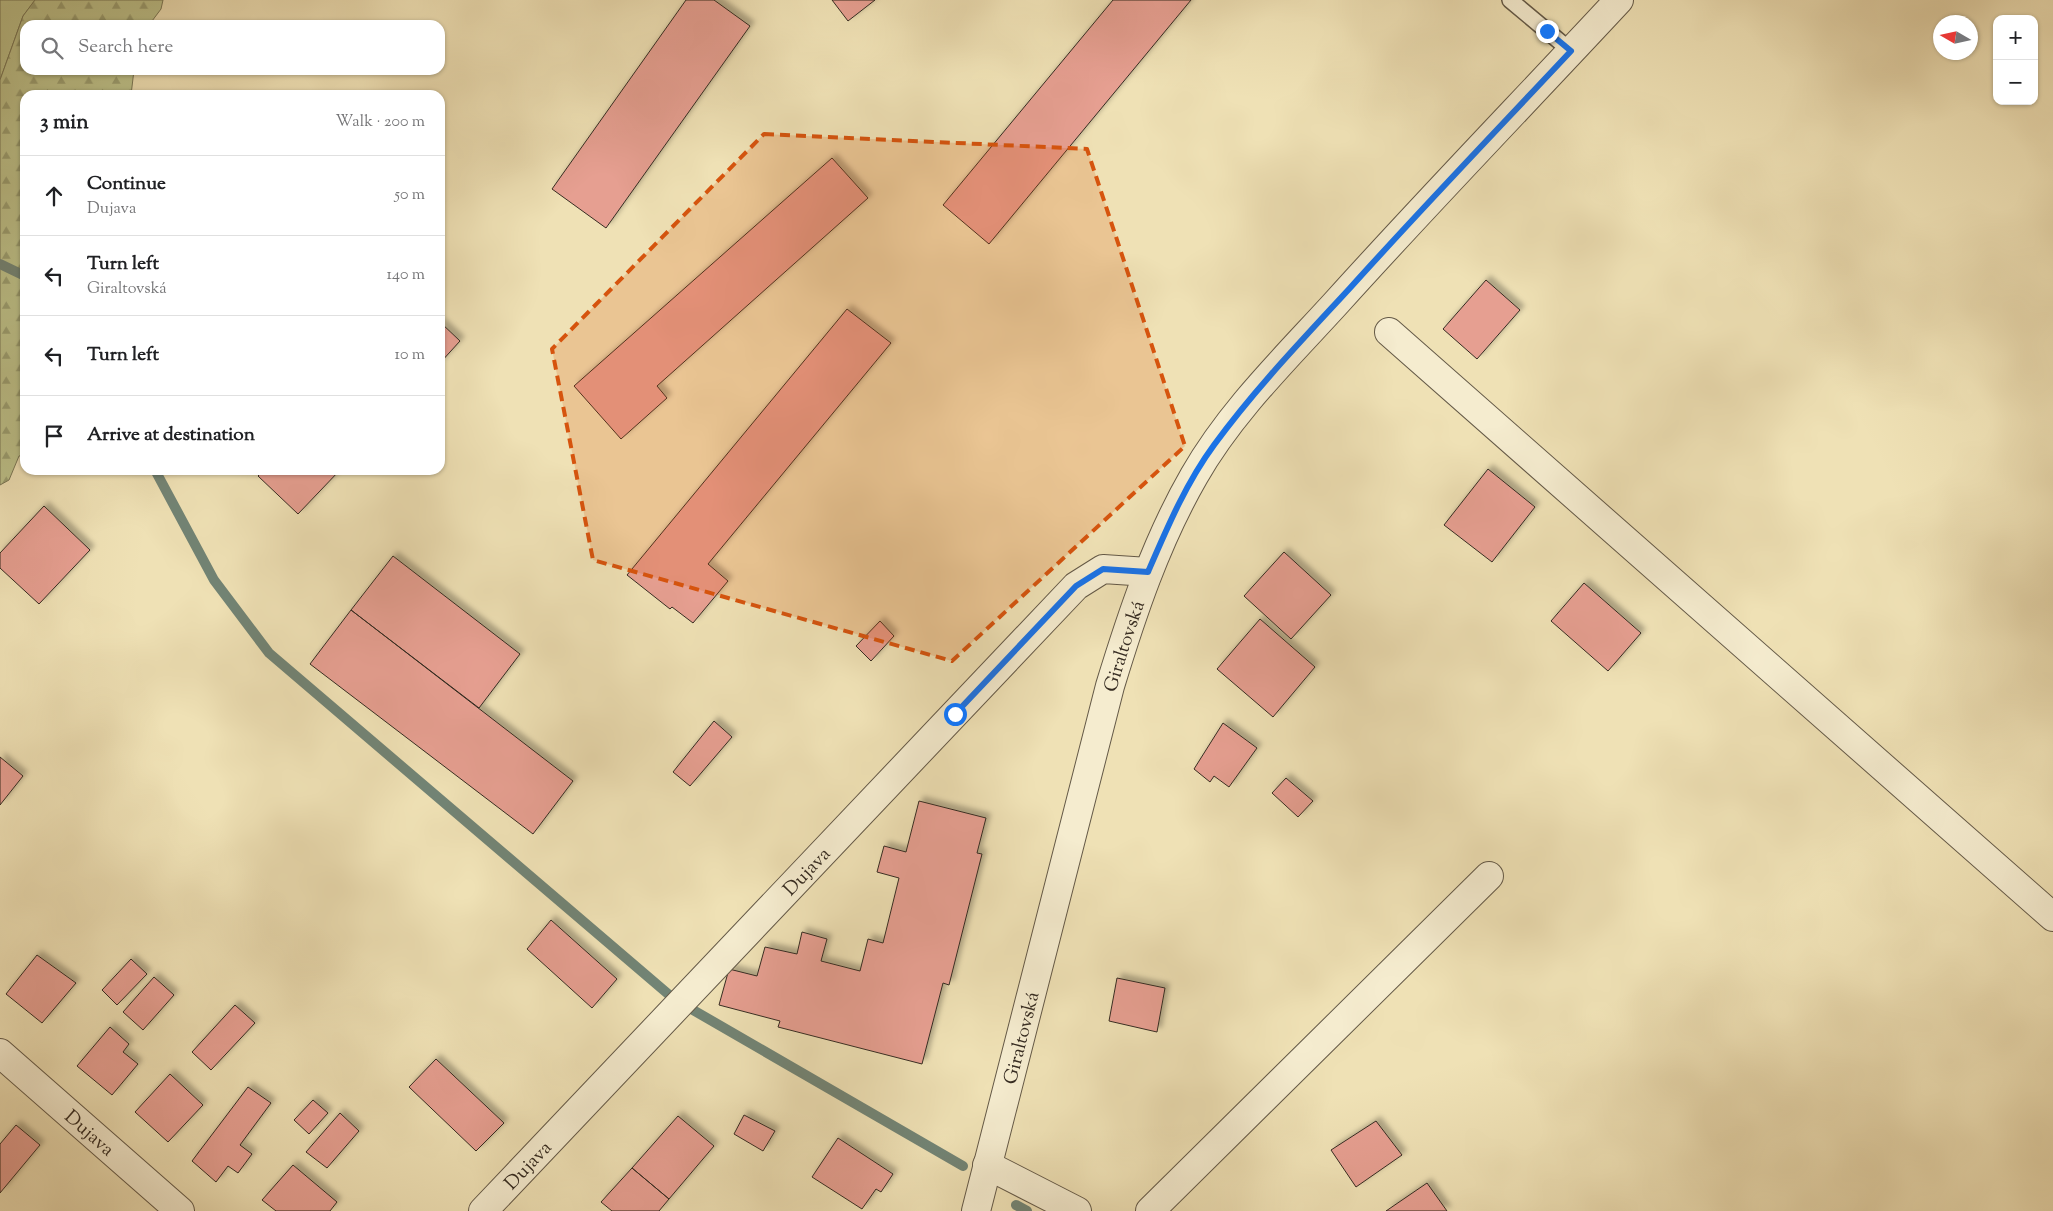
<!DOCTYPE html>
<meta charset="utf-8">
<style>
body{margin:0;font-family:"Sorts Mill Goudy",serif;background:#f6f6f6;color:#202124}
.controls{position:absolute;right:15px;top:15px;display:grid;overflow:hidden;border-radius:10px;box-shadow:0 1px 4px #0004}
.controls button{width:45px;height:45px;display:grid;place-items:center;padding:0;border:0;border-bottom:1px solid #e0e0e0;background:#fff;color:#202124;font:25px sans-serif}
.compass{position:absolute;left:1933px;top:15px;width:45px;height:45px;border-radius:50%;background:#fff;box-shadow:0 1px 4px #0004;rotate:279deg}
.stop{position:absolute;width:15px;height:15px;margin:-11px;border:4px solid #1a73e8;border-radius:50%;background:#fff}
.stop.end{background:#1a73e8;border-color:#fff;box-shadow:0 1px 5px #0008}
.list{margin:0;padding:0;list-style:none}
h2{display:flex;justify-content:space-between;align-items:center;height:65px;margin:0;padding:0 20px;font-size:21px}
h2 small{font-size:16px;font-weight:400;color:#757577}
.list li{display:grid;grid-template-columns:32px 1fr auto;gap:15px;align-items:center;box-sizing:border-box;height:80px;padding:0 20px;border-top:1px solid #e0e0e0}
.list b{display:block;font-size:19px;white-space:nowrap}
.list p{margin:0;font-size:16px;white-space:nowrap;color:#757577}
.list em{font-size:16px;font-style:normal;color:#757577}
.icon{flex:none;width:28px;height:28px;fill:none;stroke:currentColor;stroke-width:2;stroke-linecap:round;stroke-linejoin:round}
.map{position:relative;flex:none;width:2053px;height:1211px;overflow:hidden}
.search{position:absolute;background:#fff;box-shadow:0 1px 4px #0004;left:20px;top:20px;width:425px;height:55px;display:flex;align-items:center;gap:12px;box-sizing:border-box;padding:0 18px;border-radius:15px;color:#757577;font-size:19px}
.panel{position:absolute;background:#fff;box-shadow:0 1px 4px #0004;left:20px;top:90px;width:425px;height:385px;border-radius:15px}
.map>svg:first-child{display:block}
.green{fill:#bdc28b;stroke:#7a7756}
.forest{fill:url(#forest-firs);stroke:#7a7756}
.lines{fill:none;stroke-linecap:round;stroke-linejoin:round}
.stream{stroke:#728475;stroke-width:10}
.building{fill:#e69f91;stroke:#362c22;filter:url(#shadow)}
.service-casing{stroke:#645947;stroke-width:18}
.minor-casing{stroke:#645947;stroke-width:30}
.tertiary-casing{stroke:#645947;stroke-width:30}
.service{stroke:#f5eccf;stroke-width:15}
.minor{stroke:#f5eccf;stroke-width:28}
.tertiary{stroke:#f5eccf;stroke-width:28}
.route{stroke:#1a73e8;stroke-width:6}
.marked{fill:#d6540e;fill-opacity:0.2;stroke:#d6540e;stroke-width:4;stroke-dasharray:10 6;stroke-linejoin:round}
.labels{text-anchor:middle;stroke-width:4.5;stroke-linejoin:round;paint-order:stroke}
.street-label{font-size:19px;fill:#362c22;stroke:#f5eccf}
</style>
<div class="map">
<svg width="2053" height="1211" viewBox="0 0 2053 1211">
<defs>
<pattern id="forest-firs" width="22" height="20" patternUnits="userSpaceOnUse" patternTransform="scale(1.25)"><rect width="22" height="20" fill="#bdc28b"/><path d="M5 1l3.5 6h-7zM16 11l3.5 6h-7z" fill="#9a9e71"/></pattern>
<filter id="shadow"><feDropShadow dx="4.5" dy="-4.5" stdDeviation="2.5" flood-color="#0004"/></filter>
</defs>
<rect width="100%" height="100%" fill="#efe1b5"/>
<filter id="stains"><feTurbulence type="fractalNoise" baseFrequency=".004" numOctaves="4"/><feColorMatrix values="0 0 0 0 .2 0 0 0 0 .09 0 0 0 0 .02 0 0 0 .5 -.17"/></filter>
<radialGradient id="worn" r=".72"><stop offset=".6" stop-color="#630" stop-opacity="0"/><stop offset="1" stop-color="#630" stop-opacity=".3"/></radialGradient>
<path class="green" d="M0,0H35L23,16L0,80Z"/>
<path class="forest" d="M35,0H163L161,9L149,25H25V70H134L131,95H25V455L19,456L9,480L0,485V80L23,16Z"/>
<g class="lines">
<path class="stream" d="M0,264L25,276
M155,470L214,580L269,653L674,999L963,1166
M1016,1205L1027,1211"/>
</g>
<path class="building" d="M686,0H714L750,26L606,228L552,189Z
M832,0H875L848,21Z
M1113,0H1191L989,244L943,205Z
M832,158L868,198L657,386L667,398L621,439L574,386Z
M1486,280L1520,310L1477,359L1443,329Z
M847,309L891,343L708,564L728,581L693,623L672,607L670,609L627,575Z
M440,322L460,341L440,363Z
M1488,469L1535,507L1492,562L1444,525Z
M264,470H340L298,514L258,476Z
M44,506L90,550L39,604L0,568V553Z
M1284,552L1331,595L1291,639L1244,596Z
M393,556L520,654L479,708L351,610Z
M1584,583L1641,633L1608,671L1551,621Z
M351,610L573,781L533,834L310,664Z
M1260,619L1315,667L1273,717L1217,669Z
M880,621L894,636L871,661L856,646Z
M714,721L732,737L690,786L673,772Z
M1223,723L1257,748L1229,787L1214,776L1210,782L1194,769Z
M0,757L23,776L0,805Z
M1286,778L1313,801L1298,817L1272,793Z
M919,801L986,818L977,853L982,854L949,985L943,983L922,1064L778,1027L780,1021L719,1005L729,969L757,976L765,947L797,954L802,932L827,939L821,961L860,971L868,939L883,943L899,878L877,872L884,846L906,852Z
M551,920L617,979L592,1008L527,949Z
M37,955L76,983L42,1023L6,994Z
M131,959L147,974L117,1005L102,990Z
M154,977L174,995L143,1030L123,1012Z
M1117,978L1165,988L1157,1032L1109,1021Z
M235,1005L255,1023L211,1070L192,1052Z
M110,1027L129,1044L123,1052L138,1064L112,1095L77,1066Z
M436,1059L504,1123L476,1151L409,1087Z
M170,1074L203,1105L168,1142L135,1112Z
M248,1087L271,1103L240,1145L252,1154L238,1173L228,1166L216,1182L192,1161Z
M313,1100L328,1113L309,1134L294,1120Z
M340,1113L359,1131L327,1168L306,1152Z
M744,1115L775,1131L763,1151L734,1134Z
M678,1116L714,1146L669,1199L632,1168Z
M1376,1121L1402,1155L1356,1187L1331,1150Z
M16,1125L40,1145L0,1193V1144Z
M838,1138L893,1174L881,1192L876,1189L862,1209L812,1177Z
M293,1165L337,1202L330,1211H276L262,1200Z
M632,1168L669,1199L659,1211H612L601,1202Z
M1427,1183L1447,1211H1386Z"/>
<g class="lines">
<defs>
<path id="service" d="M1510,0L1571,51"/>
<g id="minor">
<path d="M1389,332L2053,917"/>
<path id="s1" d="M0,1053L180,1211"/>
<path d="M987,1165L1077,1211"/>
<path id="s2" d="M483,1211L1076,586L1103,569L1148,572"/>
<path d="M1150,1211L1489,876"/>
</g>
<g id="tertiary">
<path id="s3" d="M976,1211L1110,686C1132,614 1156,542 1194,476C1231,411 1287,357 1337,302C1429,200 1525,101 1619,0"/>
</g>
</defs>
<use href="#service" class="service-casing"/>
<use href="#minor" class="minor-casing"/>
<use href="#tertiary" class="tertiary-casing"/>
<use href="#service" class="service"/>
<use href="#minor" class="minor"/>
<use href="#tertiary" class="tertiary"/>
</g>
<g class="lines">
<path class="route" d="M955,714L1076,586L1103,569L1148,572C1167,528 1186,483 1214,445C1255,389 1303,339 1350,288C1422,208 1497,130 1571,51L1547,31"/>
</g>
<path class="marked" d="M764,134L1087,149L1185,446L952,661L593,560L552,349Z"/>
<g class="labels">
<g class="street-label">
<text dy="7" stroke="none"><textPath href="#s3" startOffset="584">Giraltovská</textPath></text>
<text dy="7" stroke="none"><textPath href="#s2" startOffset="469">Dujava</textPath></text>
<text dy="7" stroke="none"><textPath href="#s3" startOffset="179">Giraltovská</textPath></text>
<text dy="7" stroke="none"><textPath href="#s1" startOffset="120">Dujava</textPath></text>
<text dy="7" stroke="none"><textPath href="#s2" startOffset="64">Dujava</textPath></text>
</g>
</g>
<rect width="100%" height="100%" filter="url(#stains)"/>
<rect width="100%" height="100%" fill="url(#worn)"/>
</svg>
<div class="controls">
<button>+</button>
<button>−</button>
</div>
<svg class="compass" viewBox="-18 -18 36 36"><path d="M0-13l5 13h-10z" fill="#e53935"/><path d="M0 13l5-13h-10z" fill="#757577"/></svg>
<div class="stop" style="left:955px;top:714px"></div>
<div class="stop end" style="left:1547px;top:31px"></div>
<div class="search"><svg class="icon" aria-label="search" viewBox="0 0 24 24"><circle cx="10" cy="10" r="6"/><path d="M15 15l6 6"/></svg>Search here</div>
<section class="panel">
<h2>3 min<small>Walk · 200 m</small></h2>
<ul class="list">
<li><svg class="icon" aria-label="ahead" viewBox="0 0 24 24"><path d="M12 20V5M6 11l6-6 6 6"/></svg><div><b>Continue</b><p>Dujava</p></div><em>50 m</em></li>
<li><svg class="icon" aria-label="left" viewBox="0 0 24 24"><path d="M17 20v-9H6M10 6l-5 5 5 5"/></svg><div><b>Turn left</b><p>Giraltovská</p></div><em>140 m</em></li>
<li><svg class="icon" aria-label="left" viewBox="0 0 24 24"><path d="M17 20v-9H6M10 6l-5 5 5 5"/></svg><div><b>Turn left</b></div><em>10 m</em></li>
<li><svg class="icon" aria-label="arrive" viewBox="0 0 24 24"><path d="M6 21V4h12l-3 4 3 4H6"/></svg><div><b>Arrive at destination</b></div></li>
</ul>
</section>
</div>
